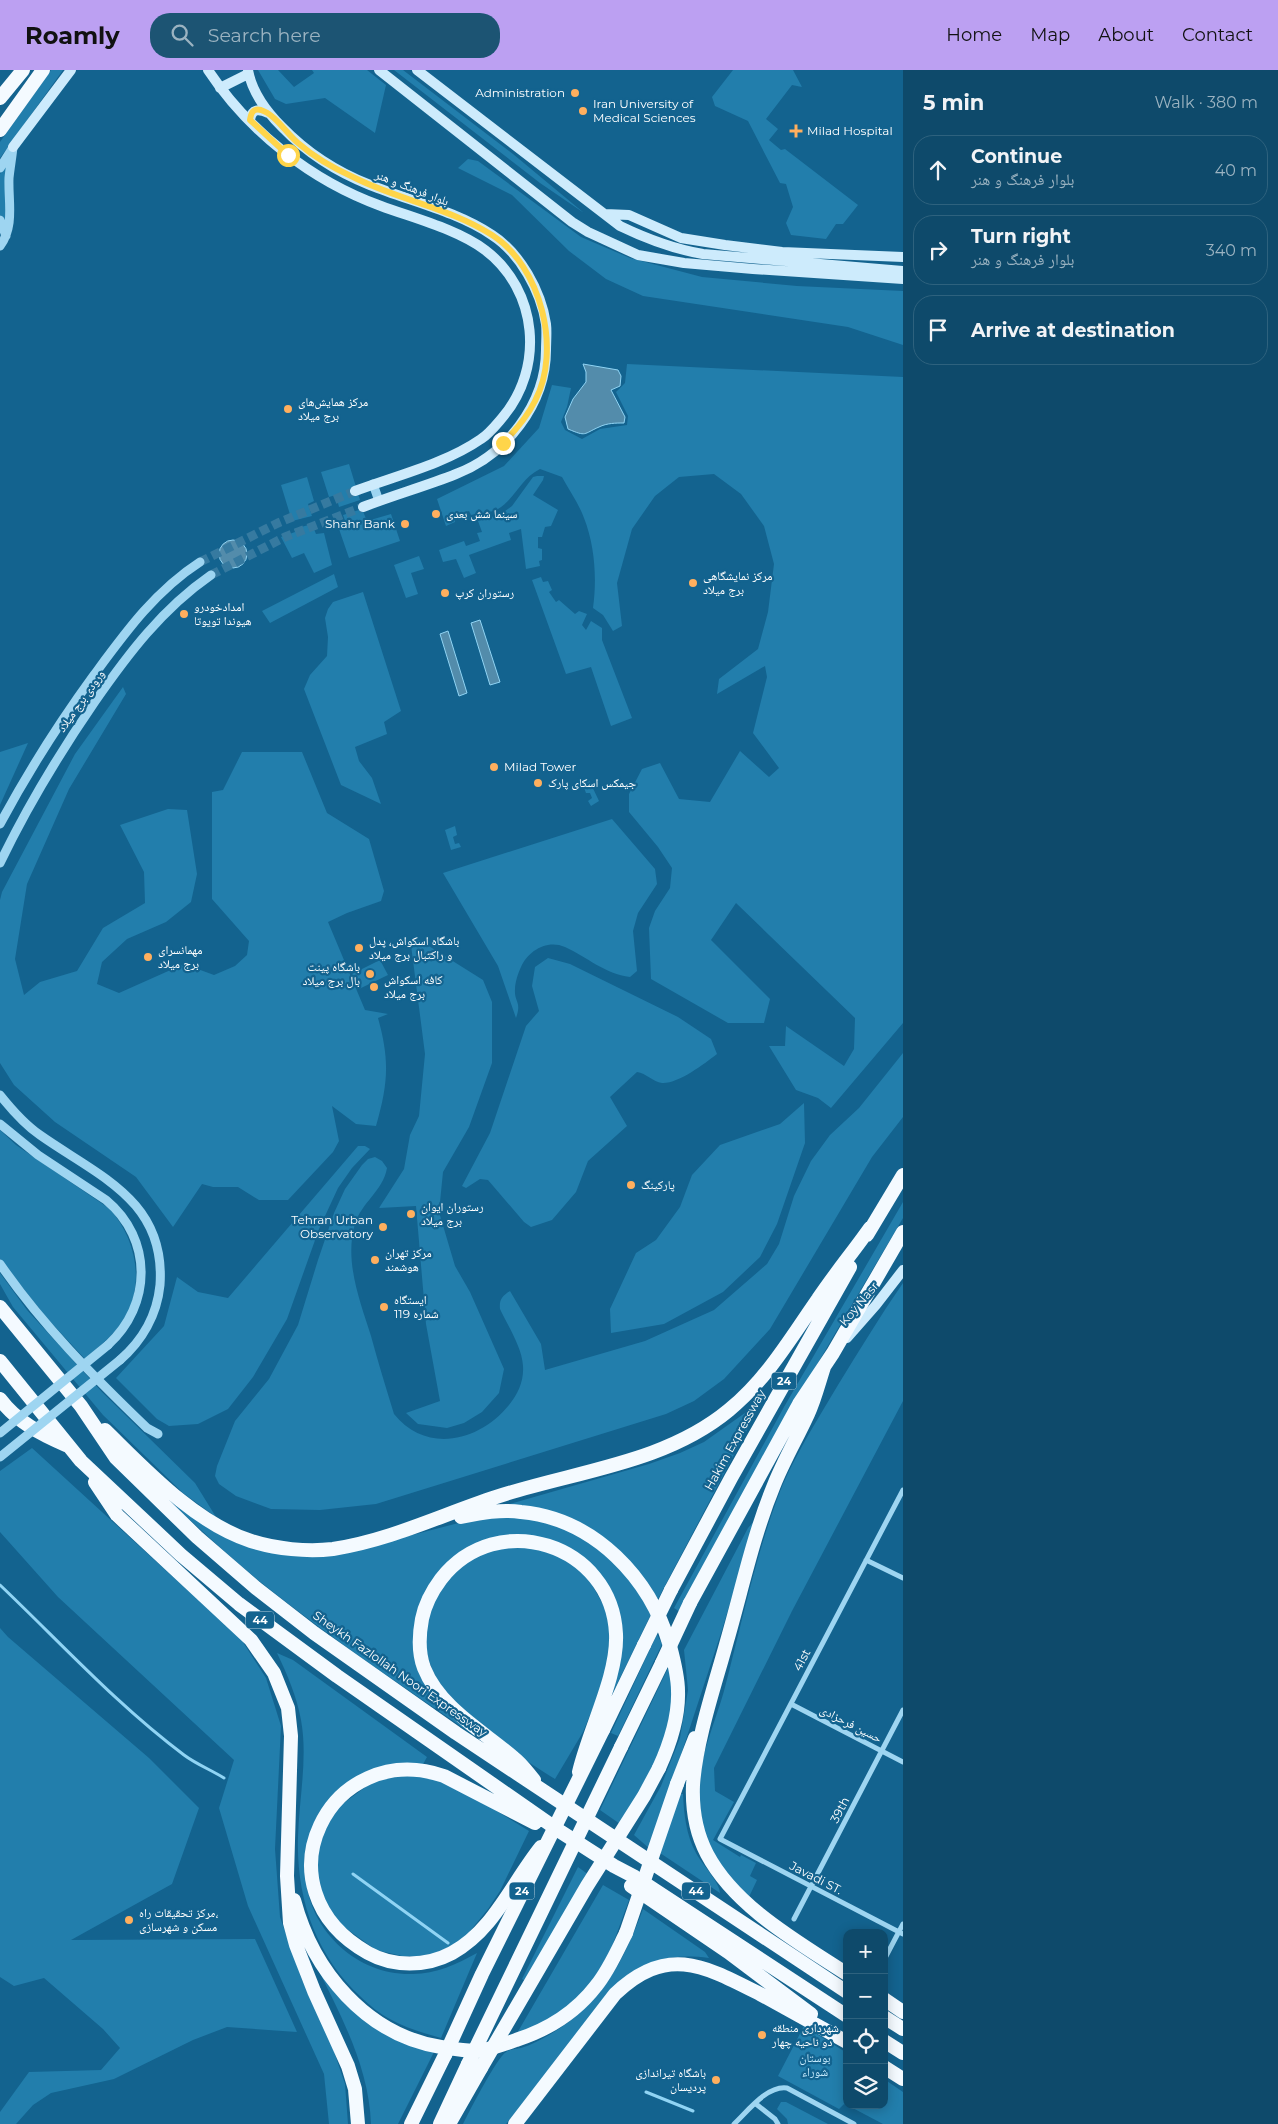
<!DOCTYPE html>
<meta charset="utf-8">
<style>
body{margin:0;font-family:Montserrat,"Noto Naskh Arabic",sans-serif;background:#1c5473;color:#f1f3f6}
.controls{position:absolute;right:15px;bottom:15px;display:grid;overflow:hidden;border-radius:10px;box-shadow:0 2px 12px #0003}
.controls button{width:45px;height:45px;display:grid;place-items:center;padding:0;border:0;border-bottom:1px solid #2e627e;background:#0e4a6b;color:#f1f3f6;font:25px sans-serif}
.stop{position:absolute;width:15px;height:15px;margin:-11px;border:4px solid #ffd54a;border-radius:50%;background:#fff}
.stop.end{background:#ffd54a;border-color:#fff;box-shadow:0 1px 5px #0008}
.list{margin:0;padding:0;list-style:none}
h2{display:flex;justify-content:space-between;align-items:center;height:65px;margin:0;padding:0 20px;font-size:21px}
h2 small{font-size:16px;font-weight:400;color:#9bb3c1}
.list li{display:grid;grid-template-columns:32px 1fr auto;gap:15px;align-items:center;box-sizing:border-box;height:70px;margin:0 10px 10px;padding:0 10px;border:1px solid #2e627e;border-radius:20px}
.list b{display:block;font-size:19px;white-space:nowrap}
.list p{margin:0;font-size:16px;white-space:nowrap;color:#9bb3c1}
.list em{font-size:16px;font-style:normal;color:#9bb3c1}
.icon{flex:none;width:28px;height:28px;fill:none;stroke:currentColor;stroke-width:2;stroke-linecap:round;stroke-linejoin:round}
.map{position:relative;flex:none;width:903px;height:2054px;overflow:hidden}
header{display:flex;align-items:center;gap:30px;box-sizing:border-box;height:70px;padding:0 25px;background:#bca0f2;color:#111}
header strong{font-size:24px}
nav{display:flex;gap:28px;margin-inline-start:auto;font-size:18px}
.search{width:350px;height:45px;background:#1c5473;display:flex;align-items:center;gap:12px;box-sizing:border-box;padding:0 18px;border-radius:20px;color:#9bb3c1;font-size:19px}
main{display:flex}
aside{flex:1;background:#0e4a6b}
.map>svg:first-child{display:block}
.green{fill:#227eac}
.water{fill:#538cab;stroke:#90d4f4}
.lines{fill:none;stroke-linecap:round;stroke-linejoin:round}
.stream{stroke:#90d4f4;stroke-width:3}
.tertiary-tunnel{stroke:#367aa0;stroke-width:9;stroke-dasharray:9 4.5;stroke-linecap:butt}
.minor{stroke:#9ed5f1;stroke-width:5}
.tertiary{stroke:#9ed5f1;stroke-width:9}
.secondary{stroke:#cdebfc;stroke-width:10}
.trunk{stroke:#f4faff;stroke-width:14}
.tertiary-bridge{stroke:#9ed5f1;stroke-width:9}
.trunk-bridge{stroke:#f4faff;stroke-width:14}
.route{stroke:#ffd54a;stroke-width:6}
.poi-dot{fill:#ffaf5e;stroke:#13638f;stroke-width:2}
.labels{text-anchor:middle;stroke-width:4.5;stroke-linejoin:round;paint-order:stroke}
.shield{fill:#13638f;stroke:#b8d0dd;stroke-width:1}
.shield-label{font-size:11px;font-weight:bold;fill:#fff}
.poi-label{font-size:12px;fill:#fff;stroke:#13638f;text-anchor:start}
.street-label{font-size:12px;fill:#fff;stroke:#13638f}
.park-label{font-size:12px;fill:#c5eafc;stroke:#13638f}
</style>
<header>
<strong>Roamly</strong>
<div class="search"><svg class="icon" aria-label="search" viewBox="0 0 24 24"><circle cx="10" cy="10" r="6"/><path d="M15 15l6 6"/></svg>Search here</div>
<nav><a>Home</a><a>Map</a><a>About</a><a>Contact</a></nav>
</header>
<main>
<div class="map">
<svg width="903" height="2054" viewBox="0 0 903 2054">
<rect width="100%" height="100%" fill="#13638f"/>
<path class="green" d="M51,0H63L0,88V72Z
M258,0H278L294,17L314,3L312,0H367L386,15L375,63L325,28L286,34L275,29Z
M394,0H403L513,84L584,143L540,113Z
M733,0H793L802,17L792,15L766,49L778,59L769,70L781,80L785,79L858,135L843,154H836L826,169L791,165L786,153L793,137L786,114L780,113L748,51L715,36L712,27Z
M468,89L478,91L581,167L630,188L702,207L797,216L903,221V275L848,257L643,226L606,209L569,181L512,125L458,98Z
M9,91L5,150L0,145V104Z
M627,294L903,307V953L831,1038L818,1028L796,1020L769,976H785L786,956L844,996L854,979L855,948L736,833L711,870L770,929L764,953H728L651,909L649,858L655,841L670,818L672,798L658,777L629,742V724L642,699L660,693L679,729L710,732L740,681L769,707L779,698L753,663L767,607L765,596L717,624L719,609L758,579L768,542L774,494L764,456L741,424L714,404L679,407L655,426L632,459L617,513L622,556L613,561L603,545L593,538C597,509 595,476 584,448C579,434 569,420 562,407L540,399C520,409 516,428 498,439C491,443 479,443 471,445L469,441L455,446V452L446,456L437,429L504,396L539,358L552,315L571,318L567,337L561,352L565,360L582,369L600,359L627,355L628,346L616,322L625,313Z
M349,394L360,430L339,437L336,425L329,427L321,402Z
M537,406H544L543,410L533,425L558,440L551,456L545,457L542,467H538V478L542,479V490L539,491L540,496L526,499L521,459L509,463L511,470L469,485L476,503L464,508L456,489L443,492L439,480L464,471L466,476L480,471L477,463L482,462L478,451L501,444L512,436L533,407Z
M307,407L314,431L308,434L312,446L292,451L281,415Z
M362,439L367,451L391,444L400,471L349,488L339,459L347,456L343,445Z
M312,454L316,464L324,463L332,495L314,503L304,483L292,488L281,467L295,462L294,459Z
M419,486L424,499L411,503L418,524L406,528L394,495Z
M334,504L338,517L270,553L262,541Z
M541,507L543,512L548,511L552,520L549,522L556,532L559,530L575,544L579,541L587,544L582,555L586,560L591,551L602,558V570L632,648L611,656L591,597L566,604L532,510Z
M363,522L401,641L384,652L387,664L355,677L359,691L372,708L381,734L341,715L304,619L310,605L327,586L328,567L325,548L328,539L333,532Z
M123,617L126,624L69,719L27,814L15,889L24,925L40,912L77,901L103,858L145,833L144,802L120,755L168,739L187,740L197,804L191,832L166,852L127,869L102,892L97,914L119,923L184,894L214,905L235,896L247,885L249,871L212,829V722L223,720L242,682H302L327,743L369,769L384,821L381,831L347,843L328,852L365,940L388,944L378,948C390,991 388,1014 376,1056L356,1054L332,1036L339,1071L333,1082L288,1130H259L238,1117H213L202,1114L173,1157L136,1107L55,1052L14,1015L0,993V830L2,822L75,684Z
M28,673L0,735V682Z
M589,710L599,731L591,736L588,731L592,728L590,723H586L583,715Z
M612,749L655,799L657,814L638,843L633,861L637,901L630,907C605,904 587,887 565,877C547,869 528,881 521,897C518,903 515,913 515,919C514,933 522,931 516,948L498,896L443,803Z
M455,756L457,765L453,767L455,774L459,773L461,777L451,780L445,760Z
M416,868L483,910L492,932V993L469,1057L443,1102L439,1142L455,1196L470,1222L504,1299L499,1323L482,1342L464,1353L447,1358L418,1354L406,1343L440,1331L426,1254L416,1136L379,1138L404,1099L410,1065L419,1046L425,984L411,875Z
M548,888L570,894L678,947L711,969L717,984C704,994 678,1014 662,1013C653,1012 646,1003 637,1002L610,1027L627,1056L588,1091L576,1122L552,1150L531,1157L524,1152L488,1110L480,1109L466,1118L462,1116L490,1063L526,956L539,941L532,916L535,897Z
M380,890L388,905L359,919L352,904Z
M903,983V1047L872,1087L770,1259L724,1309L694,1331L666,1344L376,1434L320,1440L271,1439L236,1426L219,1414L215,1406L217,1396L235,1351L269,1309L298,1255L318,1190L334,1143L345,1119L362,1095L368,1089L375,1087L382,1091L387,1098C383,1121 361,1133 355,1154C344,1191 360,1231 371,1266C378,1292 386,1318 394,1344C426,1384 479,1372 509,1335C518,1324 524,1311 523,1296C522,1277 508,1256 500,1239C499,1230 502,1226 510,1221L541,1274L545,1300L645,1271L714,1240L767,1194L779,1174L794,1126L811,1091L830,1065L859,1038Z
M804,1033L805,1073L777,1154L760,1187L723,1222L664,1254L611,1263L610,1239L636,1183L656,1170L680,1137L692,1105L720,1075L780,1054Z
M0,1060L16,1075L110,1139C136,1169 146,1215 123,1251C113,1266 98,1277 85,1289L46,1247L0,1189Z
M358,1076H365L370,1079L352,1098L338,1118L319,1159L287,1249L253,1307L228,1339L198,1354L169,1356L157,1349L116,1308L164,1256L177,1207L198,1222L228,1228Z
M903,1132V1148C826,1278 750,1408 680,1542L674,1538L784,1337Z
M0,1203L27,1240L102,1322L195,1413L216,1447L183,1423L103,1345L13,1237L0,1214Z
M903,1213V1331L792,1541L714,1698L715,1721L734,1732L713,1770L740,1787L741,1785L756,1793L750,1806L757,1810L748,1829C725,1806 704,1774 699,1742C693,1700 713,1660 724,1621C742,1553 757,1478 783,1414C798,1380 819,1347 838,1315C859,1281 880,1246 903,1213Z
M759,1333L747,1360L658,1529L638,1503L620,1484L506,1435L649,1394L680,1383L704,1372Z
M32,1378L241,1569L266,1608L281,1656L275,1779L280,1847L302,1910L325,1955L345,2014L348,2054H329L324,2004L248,1836L219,1738L234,1690L58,1527L0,1462V1401Z
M147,1410L260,1479L393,1470L474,1449L487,1447L533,1448L581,1466L626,1502L653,1540L601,1647L618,1542L551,1471L529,1465H518L488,1470L463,1481L439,1503L418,1591L485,1673C410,1621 334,1571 263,1514C222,1481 185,1445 147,1410Z
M755,1450L722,1560L650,1779L634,1765L661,1716L680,1668L688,1620L684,1580L748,1458Z
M508,1476L542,1478L568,1490L588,1508L608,1543L611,1576L604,1611L583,1662L555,1709C498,1672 393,1612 435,1530C438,1525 440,1518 444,1514C451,1506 470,1488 479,1484C488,1480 499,1479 508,1476Z
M0,1558L8,1567L149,1688L199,1738L172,1814L71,1870L255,1869L297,1962L227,1957L193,1970L114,2009L51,2023L33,2035L16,2054H0V2042L29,2002L101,2000L120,1978L103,1959L44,1908L14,1916L0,1907Z
M657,1564L662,1574L618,1666L611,1663Z
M277,1583L293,1590L427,1687L422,1696C411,1695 375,1698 367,1704C357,1711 349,1724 342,1733C332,1745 311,1763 306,1777C303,1788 304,1800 306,1811C312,1864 360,1906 413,1904C436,1904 457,1894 477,1883L441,1968C423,1963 405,1958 388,1948C379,1943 369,1935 361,1927C316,1886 296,1828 298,1767C299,1729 308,1688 301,1650C297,1627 287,1604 277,1583Z
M669,1596C682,1654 648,1706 623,1756L600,1740Z
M399,1705H422L461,1719L529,1761L500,1821L488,1839L461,1872L433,1884L417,1886H402L376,1880L333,1849L316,1806L320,1769L337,1738L375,1710Z
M680,1724H683C684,1744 686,1765 696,1783C702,1794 720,1813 720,1823L660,1783Z
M578,1797L589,1805L527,1912L522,1909Z
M603,1815L629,1830L610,1882L595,1910L557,1947L516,1965Z
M643,1839L705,1882L709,1888C676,1884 653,1888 625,1907L506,2054H463C470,2040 496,1989 506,1982C510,1979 517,1979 521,1978C531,1975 540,1970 549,1965C601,1935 623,1893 643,1839Z
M315,1893L341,1925L435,1980L398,2054H371C369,1996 340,1944 315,1893Z
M804,1956L847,1983V2035L844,2034L839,2039L778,2006Z
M884,2009L903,2022V2054H883L847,2035H884Z
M781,2032H786L828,2054H788L787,2049L777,2039Z"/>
<path class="water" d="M583,294L618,300L621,306L620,316L611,320L625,347L624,353C616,353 607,353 599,357C583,364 587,367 568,359L565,347L573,329L586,312V302Z
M219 484a14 14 0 1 1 28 0a14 14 0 1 1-28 0Z
M480,550L500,612L490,615L471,553Z
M448,561L467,623L459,626L440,564Z"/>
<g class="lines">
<path class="stream" d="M0,1515C60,1572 117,1635 184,1685C196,1694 211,1700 224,1708
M353,1804L448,1873
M646,2022L693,2041"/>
<path class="tertiary-tunnel" d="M200,492L278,453L355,421
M211,505L285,467L363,437"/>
<path class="minor" d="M903,1420L720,1769L903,1864
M866,1490L903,1508
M791,1634L903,1692
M794,1849L903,1640
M884,1890L903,1854
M756,2034L775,2049L778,2054
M734,2054C747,2042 767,2015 787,2018L854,2054"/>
<path class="tertiary" d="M0,98L12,79
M0,150L6,166
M0,176C15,156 8,131 9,108C10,98 12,87 13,77
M373,414L379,431
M0,754C28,702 59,653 94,605C125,563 155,521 200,492
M0,793C27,737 59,684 94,633C128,584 162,539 211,505
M0,1025C12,1040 24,1054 40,1065C98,1106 166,1130 160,1215C157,1245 142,1271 120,1290
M0,1054L38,1085L106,1130C153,1169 152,1235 108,1275
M0,1194C42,1255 94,1307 147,1358L158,1364"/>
<path class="secondary" d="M208,0C249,62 312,111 381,136C413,148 457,159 485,180C538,220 545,298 502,348C496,355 489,364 481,369C445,394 395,406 355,421
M248,0C252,23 267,42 282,57C307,83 337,102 370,115C410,131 456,141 492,165C520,183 541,221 546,254C547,262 546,272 546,280C546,334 506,385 456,404C426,416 394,425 363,437
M379,0L572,152L588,162L638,185L684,193L753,199L903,209
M417,0L620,156C647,169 673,179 703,184L903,201
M220,18L248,4
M250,50C252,38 259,39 268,43
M13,77L71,0
M605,144L629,145L681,168L725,175L782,182L903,187
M847,1268L876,1235L903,1200"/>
<path class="trunk" d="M0,28L23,0
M0,60L43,0
M867,1165L903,1105
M0,1237L81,1336L116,1388L197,1467L256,1518L314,1563L456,1663L847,1922
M0,1291L81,1391L181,1485L239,1534L337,1606L561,1762L614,1796L635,1807L847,1946
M824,1297C819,1312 815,1329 808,1344C797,1368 784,1390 774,1415C753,1466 742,1519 727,1571C715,1615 696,1670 693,1715C692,1739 696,1763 707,1784C735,1837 798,1872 847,1904
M0,1329C17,1352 41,1364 66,1375
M105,1360C146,1400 195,1453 251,1471C276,1479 307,1482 333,1479C391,1470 441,1445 496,1427C574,1401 664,1394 729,1340C767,1309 790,1269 818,1229C834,1205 853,1182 870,1158
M95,1412L117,1445L251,1570L274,1603L288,1638L291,1666L287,1806L290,1853L296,1875L314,1921L348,1996L355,2019L358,2054
M461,1447C481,1443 501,1439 521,1442C595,1449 650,1508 670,1576C674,1591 678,1606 678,1621C679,1648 670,1674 659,1698
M671,1520L731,1408L850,1197
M690,1533L799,1334L833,1283L903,1162
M603,1660L644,1575
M621,1677L662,1593
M534,1710C528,1703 522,1694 514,1688C483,1661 440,1638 424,1598C418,1582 419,1565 422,1549C425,1534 432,1521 441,1509C497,1437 612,1474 616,1564C618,1606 589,1659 579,1702
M677,1714L695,1668
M535,1753L444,1706C330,1667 253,1818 368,1883C393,1897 426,1897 452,1883C494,1860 512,1813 541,1777
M631,1816L728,1882L811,1944
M294,1830C313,1901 366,1965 441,1977C455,1979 469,1982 483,1980C494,1978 505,1974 516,1970C547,1960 576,1942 596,1916C609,1900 617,1881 626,1863
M884,1929L903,1942
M884,1947L903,1959
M884,1971L903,1983
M884,1997L903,2009
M411,2054L445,1985
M440,2054L468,1994
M449,2054L481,1998
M515,2054L615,1924C667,1874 705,1896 760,1924C789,1940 818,1956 847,1972"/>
<path class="tertiary-bridge" d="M0,1363L108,1275
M0,1387L120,1290"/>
<path class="trunk-bridge" d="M644,1575L671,1520
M662,1593L690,1533
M626,1863L677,1714
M445,1985L482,1904L603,1660
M468,1994L621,1677
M481,1998L587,1816L644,1726L659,1698"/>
</g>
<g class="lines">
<path class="route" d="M288,85L250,50C251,43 253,38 261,40C276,45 286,63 298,73C315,88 335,99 355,108C399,130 450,138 492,165C541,196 562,280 535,331C527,347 515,361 503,373"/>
</g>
<g class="poi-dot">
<circle cx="575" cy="23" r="5"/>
<circle cx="583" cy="41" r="5"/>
<path d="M793.5 53.5h5v5h5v5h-5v5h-5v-5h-5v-5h5z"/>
<circle cx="288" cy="339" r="5"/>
<circle cx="436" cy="444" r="5"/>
<circle cx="405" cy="454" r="5"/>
<circle cx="693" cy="513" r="5"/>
<circle cx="445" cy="523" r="5"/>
<circle cx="184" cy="544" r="5"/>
<circle cx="494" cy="697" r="5"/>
<circle cx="538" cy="713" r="5"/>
<circle cx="359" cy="878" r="5"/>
<circle cx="148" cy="887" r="5"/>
<circle cx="370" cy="904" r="5"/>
<circle cx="374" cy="917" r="5"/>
<circle cx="631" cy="1115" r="5"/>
<circle cx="411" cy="1144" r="5"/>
<circle cx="383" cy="1157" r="5"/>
<circle cx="375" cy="1190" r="5"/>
<circle cx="384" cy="1237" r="5"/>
<circle cx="129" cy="1850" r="5"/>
<circle cx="762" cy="1965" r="5"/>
<circle cx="716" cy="2010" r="5"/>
</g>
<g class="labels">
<g class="shield">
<rect x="771.5" y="1302.5" width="25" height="17" rx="4"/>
<rect x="246" y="1541.5" width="28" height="17" rx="4"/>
<rect x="509.5" y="1812.5" width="25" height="17" rx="4"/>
<rect x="682" y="1812.5" width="28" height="17" rx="4"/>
</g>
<g class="shield-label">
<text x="784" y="1315">24</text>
<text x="260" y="1554">44</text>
<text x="522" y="1825">24</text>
<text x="696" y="1825">44</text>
</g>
<g class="poi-label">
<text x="565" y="27" text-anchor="end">Administration</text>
<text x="593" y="38">Iran University of<tspan x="593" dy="14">Medical Sciences</tspan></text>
<text x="807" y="65">Milad Hospital</text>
<text x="298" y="336">مرکز همایش‌های<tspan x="298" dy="14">برج میلاد</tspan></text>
<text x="446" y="448">سینما شش بعدی</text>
<text x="395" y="458" text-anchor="end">Shahr Bank</text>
<text x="703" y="510">مرکز نمایشگاهی<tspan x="703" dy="14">برج میلاد</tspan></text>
<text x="455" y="527">رستوران کرپ</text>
<text x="194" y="541">امدادخودرو<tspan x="194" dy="14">هیوندا تویوتا</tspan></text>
<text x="504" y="701">Milad Tower</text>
<text x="548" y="717">جیمکس اسکای پارک</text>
<text x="369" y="875">باشگاه اسکواش، پدل<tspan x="369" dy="14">و راکتبال برج میلاد</tspan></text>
<text x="158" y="884">مهمانسرای<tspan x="158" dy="14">برج میلاد</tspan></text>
<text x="360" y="901" text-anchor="end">باشگاه پینت<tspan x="360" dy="14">بال برج میلاد</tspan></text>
<text x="384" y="914">کافه اسکواش<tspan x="384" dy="14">برج میلاد</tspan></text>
<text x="641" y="1119">پارکینگ</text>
<text x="421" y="1141">رستوران ایوان<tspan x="421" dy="14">برج میلاد</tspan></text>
<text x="373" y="1154" text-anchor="end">Tehran Urban<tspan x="373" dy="14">Observatory</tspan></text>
<text x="385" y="1187">مرکز تهران<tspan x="385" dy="14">هوشمند</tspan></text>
<text x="394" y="1234">ایستگاه<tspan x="394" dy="14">شماره 119</tspan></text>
<text x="139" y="1847">مرکز تحقیقات راه،<tspan x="139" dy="14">مسکن و شهرسازی</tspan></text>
<text x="772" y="1962">شهرداری منطقه<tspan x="772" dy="14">دو ناحیه چهار</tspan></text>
<text x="706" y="2007" text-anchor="end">باشگاه تیراندازی<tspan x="706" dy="14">پردیسان</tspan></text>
</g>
<g class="street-label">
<text transform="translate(412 118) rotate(21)" y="4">بلوار فرهنگ و هنر</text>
<text transform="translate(81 631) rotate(-55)" y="4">ورودی برج میلاد</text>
<text transform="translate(859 1234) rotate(-50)" y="4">Koy Nasr</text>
<text transform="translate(735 1370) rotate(-61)" y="4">Hakim Expressway</text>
<text transform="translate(802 1590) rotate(-62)" y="4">41st</text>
<text transform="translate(400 1604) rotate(35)" y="4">Sheykh Fazlollah Noori Expressway</text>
<text transform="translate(851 1654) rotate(27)" y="4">حسین فرحزادی</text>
<text transform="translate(840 1740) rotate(-62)" y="4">39th</text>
<text transform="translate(816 1808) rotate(27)" y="4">Javadi ST.</text>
</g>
<g class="park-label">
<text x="815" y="1992">بوستان<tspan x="815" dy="14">شوراء</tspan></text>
</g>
</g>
</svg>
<div class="controls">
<button>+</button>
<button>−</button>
<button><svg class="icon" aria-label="locate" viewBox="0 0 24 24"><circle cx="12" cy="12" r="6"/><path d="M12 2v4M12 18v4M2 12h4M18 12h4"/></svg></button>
<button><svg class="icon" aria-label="layers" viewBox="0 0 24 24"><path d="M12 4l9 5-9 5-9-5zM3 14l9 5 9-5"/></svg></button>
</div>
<div class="stop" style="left:288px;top:85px"></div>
<div class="stop end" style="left:503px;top:373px"></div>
</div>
<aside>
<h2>5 min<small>Walk · 380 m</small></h2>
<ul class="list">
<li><svg class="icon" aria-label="ahead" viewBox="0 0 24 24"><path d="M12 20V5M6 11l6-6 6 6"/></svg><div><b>Continue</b><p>بلوار فرهنگ و هنر</p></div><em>40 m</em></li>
<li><svg class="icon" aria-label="right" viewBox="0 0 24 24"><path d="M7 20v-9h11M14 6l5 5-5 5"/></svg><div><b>Turn right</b><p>بلوار فرهنگ و هنر</p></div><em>340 m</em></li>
<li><svg class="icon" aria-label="arrive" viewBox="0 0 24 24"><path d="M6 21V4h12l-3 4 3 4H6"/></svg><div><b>Arrive at destination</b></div></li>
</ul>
</aside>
</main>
